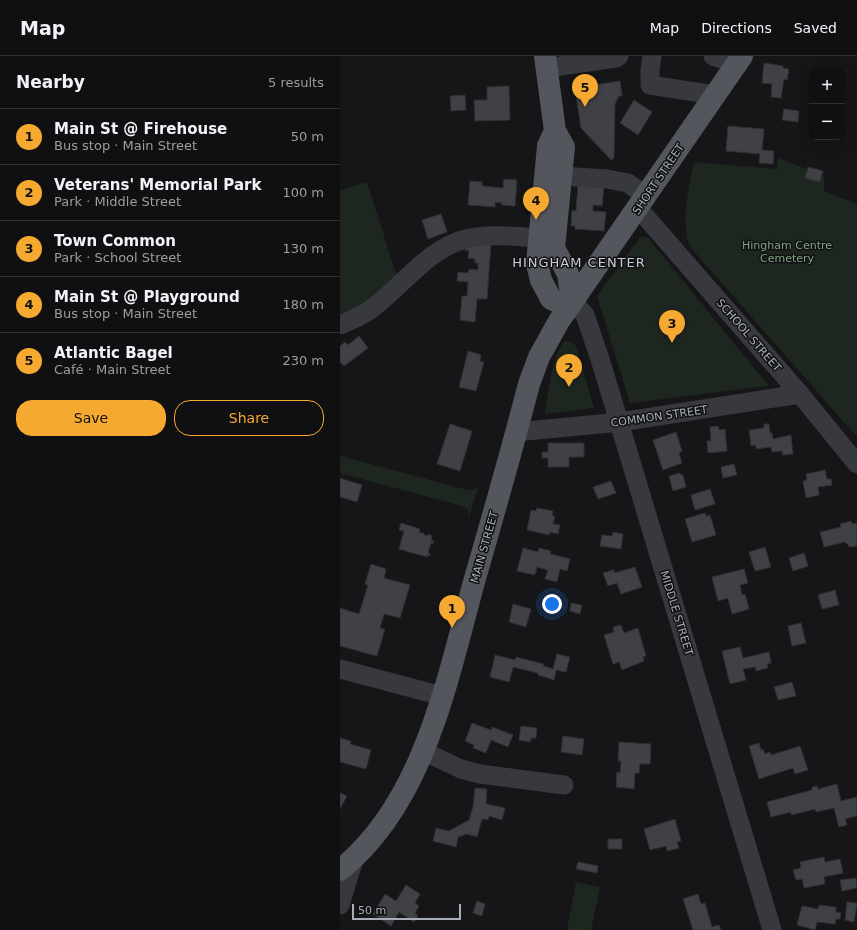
<!DOCTYPE html>
<meta charset="utf-8">
<style>
body{margin:0;font-family:"DejaVu Sans",sans-serif;background:#19191b;color:#f1f3f6}
.controls{position:absolute;right:12px;top:12px;display:grid;overflow:hidden;border-radius:8px;box-shadow:0 4px 16px #0002}
.controls button{width:36px;height:36px;display:grid;place-items:center;padding:0;border:0;border-bottom:1px solid #303032;background:#101012;color:#f1f3f6;font:20px sans-serif}
.scale{position:absolute;left:12px;bottom:10px;width:109px;box-sizing:border-box;padding-left:4px;border:2px solid #a8aeb9;border-top:0;font-size:11px;line-height:14px;white-space:nowrap;color:#a8aeb9;-webkit-text-stroke:3px #111113;paint-order:stroke}
.you{position:absolute;left:212px;top:548px;width:14px;height:14px;margin:-10px;border:3px solid #fff;border-radius:50%;background:#1a73e8;box-shadow:0 0 0 6px #1a73e833}
.badge{display:grid;place-items:center;width:26px;height:26px;border-radius:50%;background:#f6a930;color:#111;font-size:13px;font-weight:700}
.pin{position:absolute;translate:-50% -33px;filter:drop-shadow(0 1px 2px #0008)}
.pin::after{content:'';position:absolute;top:21px;width:14px;height:12px;background:inherit;clip-path:polygon(0 0,100% 0,50% 100%)}
.list{margin:0;padding:0;list-style:none}
h2{display:flex;justify-content:space-between;align-items:center;height:52px;margin:0;padding:0 16px;font-size:17px}
h2 small{font-size:13px;font-weight:400;color:#9c9d9f}
.list li{display:grid;grid-template-columns:26px 1fr auto;gap:12px;align-items:center;box-sizing:border-box;height:56px;padding:0 16px;border-top:1px solid #303032}
.list b{display:block;font-size:15px;white-space:nowrap}
.list p{margin:0;font-size:13px;white-space:nowrap;color:#9c9d9f}
.list em{font-size:13px;font-style:normal;color:#9c9d9f}
.actions{display:flex;gap:8px;padding:12px 16px}
.actions a{flex:1;padding:9px 0;border:1px solid #f6a930;border-radius:16px;text-align:center;font-size:14px;color:#f6a930}
.actions .main{background:#f6a930;color:#111}
.map{position:relative;flex:none;width:517px;height:874px;overflow:hidden}
header{display:flex;align-items:center;gap:24px;box-sizing:border-box;height:56px;padding:0 20px;background:#101012;border-bottom:1px solid #303032}
header strong{font-size:19px}
nav{display:flex;gap:22px;margin-inline-start:auto;font-size:14px}
main{display:flex}
aside{flex:1;background:#101012}
.map>svg:first-child{display:block}
.green{fill:#1e271f}
.building{fill:#404145;stroke:#303034}
.lines{fill:none;stroke-linecap:round;stroke-linejoin:round}
.minor{stroke:#37393e;stroke-width:19}
.major{stroke:#53565d;stroke-width:22}
.labels{text-anchor:middle;stroke-width:3;stroke-linejoin:round;paint-order:stroke}
.street-label{font-size:11px;fill:#a8aeb9;stroke:#111113}
.park-label{font-size:11px;fill:#7fa47f;stroke:#111113}
.quarter-label{font-size:13px;letter-spacing:1px;fill:#c9cdd5;stroke:#111113}
</style>
<header>
<strong>Map</strong>
<nav><a>Map</a><a>Directions</a><a>Saved</a></nav>
</header>
<main>
<aside>
<h2>Nearby<small>5 results</small></h2>
<ul class="list">
<li><span class="badge">1</span><div><b>Main St @ Firehouse</b><p>Bus stop · Main Street</p></div><em>50 m</em></li>
<li><span class="badge">2</span><div><b>Veterans' Memorial Park</b><p>Park · Middle Street</p></div><em>100 m</em></li>
<li><span class="badge">3</span><div><b>Town Common</b><p>Park · School Street</p></div><em>130 m</em></li>
<li><span class="badge">4</span><div><b>Main St @ Playground</b><p>Bus stop · Main Street</p></div><em>180 m</em></li>
<li><span class="badge">5</span><div><b>Atlantic Bagel</b><p>Café · Main Street</p></div><em>230 m</em></li>
</ul>
<div class="actions"><a class="main">Save</a><a>Share</a></div>
</aside>
<div class="map">
<svg width="517" height="874" viewBox="0 0 517 874">
<rect width="100%" height="100%" fill="#161618"/>
<path class="green" d="M438,102L484,120V135L517,148V381L352,193C339,176 349,126 354,106L437,113Z
M27,126L57,221L26,247L0,262V134Z
M300,181H306L309,183L429,330L290,347L257,240Z
M226,285L231,286L236,290L254,352L205,358C208,341 212,294 226,285Z
M0,400L128,434H134L139,429L129,461L128,454L122,450L0,417Z
M236,826L260,831L251,874H227Z"/>
<path class="building" d="M424,7L443,10V12L449,13L447,24L444,23L441,42L431,41L432,28L422,27Z
M280,25L282,40H279L275,48L274,102L271,104L241,72L235,32Z
M169,30L170,64L135,65L134,44H147V31Z
M125,39L126,54L111,55L110,40Z
M294,44L312,56L298,79L280,67Z
M444,53L459,55L458,66L442,64Z
M388,70L424,73L422,94L434,95L433,108L419,107L420,98L386,95Z
M468,111L483,115L480,126L465,122Z
M164,123L177,124L175,150L162,149V147L155,146V151L128,149L130,125L142,126V130L163,132Z
M238,128L264,130L262,150L253,149V155L266,156L264,175L235,173V170H231L232,154L236,155Z
M101,158L107,176L88,183L82,164Z
M126,186L151,188L147,243H137L135,266L120,264L122,240H127L128,226L117,225L118,216L128,217L129,213L138,214V207H135V203L128,202L129,195L125,194Z
M19,280L28,292L4,310L0,306V290L5,286L8,289Z
M128,295L141,299L140,305L144,306L136,335L119,331Z
M110,368L132,375L120,415L97,408Z
M424,368H429L430,377H432L433,383L451,379L453,398L443,399L442,395L432,396L431,391L416,393V389L411,390L409,374L424,372Z
M378,370L379,374L385,373L387,395L368,397L367,385H371L370,371Z
M336,376L342,395L339,397L342,407L323,414L313,384Z
M208,387H244V401H229V411H208V402H202V396H208Z
M394,408L397,419L383,422L381,411Z
M485,414L487,423H491L492,429L478,431L479,439L466,442L463,425L467,424L466,418Z
M340,417L341,419H343L346,431L333,435L329,420Z
M0,422L22,429L17,446L0,441Z
M271,425L276,437L258,443L253,431Z
M370,433L375,448L355,454L351,439Z
M197,452L213,455L212,460H215L213,468L220,469L218,478L210,476L209,479L187,474L191,454L196,455Z
M365,457L366,460L370,459L376,479L352,486L345,463Z
M511,465L512,468L517,467V490L510,491L505,486L484,491L480,476L501,471L500,468Z
M61,467L80,473L79,477H84V479L88,480V478L91,479L92,485H94L93,488L91,487L88,497L90,498V500L87,499V501L59,493L64,475L59,474Z
M273,476L283,478L281,493L260,490L262,479L272,480Z
M425,491L431,511L415,515L409,496Z
M183,492L198,496L199,492L211,495L210,498L230,503L227,515L220,513L217,526L205,523L208,514L197,511L195,519L177,515Z
M464,497L468,510L453,515L449,502Z
M31,508L46,513L44,522L70,529L60,562L44,558L40,572L45,573L37,600L0,590V552L19,558L28,529L25,528Z
M295,511L302,531L281,538L277,527L268,530L263,517L274,514L275,517Z
M404,513L408,527L400,529L402,539L405,538L409,553L392,558L388,542L378,545L372,521Z
M495,534L499,549L482,553L478,539Z
M231,547L242,549L240,558L230,555Z
M173,548L191,553L186,571L169,566Z
M461,567L466,587L452,590L448,570Z
M281,569L284,577L298,572L306,600L303,601L304,605L282,614L279,606L273,608L264,579L274,576L273,571Z
M400,591L403,602L429,596L431,607L427,608L428,612L416,615L415,611L403,613L406,624L390,628L382,595Z
M217,598L230,601L226,616L216,614L214,624L198,619V617L173,611L169,626L150,621L155,599L175,604L176,601L204,608L203,610L213,613Z
M452,626L456,640L438,644L434,631Z
M132,667L151,674L152,671L173,679L168,691L151,684L146,697L133,692L134,689L125,685Z
M181,670L197,672L196,682H191L190,686L179,684Z
M223,680L244,683L242,699L221,696Z
M0,682L11,685L10,688L31,694L26,713L0,706Z
M279,686L311,688L310,708H300L299,717H295L294,733L276,731L277,716L280,717L281,705H278Z
M419,687L421,694L423,693L425,698L430,696L431,699L460,690L468,714L455,718L453,712L419,723L409,690Z
M497,728L501,745L517,741V760L505,763L507,769L499,771L494,752L476,756L475,753L451,759V756L431,761L427,746L472,734V731L477,730L478,733Z
M135,732L147,733L146,748L165,752L162,764L149,760L148,764L142,763L137,781L127,778L118,781L116,791L93,785L96,772L109,775L129,764L133,751Z
M0,737L7,740L0,753Z
M335,763L341,785L337,786L339,792L327,795L326,790L310,794L304,773Z
M268,783H282V793H268Z
M484,801L485,806L500,803L503,817L484,821L485,828L464,832L462,823L456,824L453,814L461,812L460,806Z
M238,806L258,810L257,817L236,813Z
M516,822L517,832L502,835L500,824Z
M66,829L80,838L75,847L79,850L75,857L78,860L74,866L59,856L51,870L33,858L45,838L56,845Z
M358,838L361,848L365,847L372,871L379,869L381,874H353L343,843Z
M137,845L145,848L142,860L133,857Z
M507,846L517,847L514,866L505,864Z
M479,849L496,851V856L501,857L500,863H496L495,868L477,866L475,874L457,869L462,850L478,853Z"/>
<g class="lines">
<path class="minor" d="M312,0L310,15V29L375,39
M373,0L396,8
M206,12L276,2L279,0
M221,120L267,123L288,127L306,140
M298,152L460,338L517,408
M232,245L245,259L260,303L432,874
M0,269C10,265 21,260 30,254C62,231 86,194 125,183C153,176 186,182 214,183
M176,376L280,366L460,338
M0,613L102,640
M83,695L121,713L140,718L224,729
M0,849L15,800"/>
<path class="major" d="M205,0L215,75L224,91L214,192L228,218L232,245
M215,75L208,90L197,208L201,224L211,243L221,247L232,245
M0,814C84,747 107,624 134,526C153,460 172,394 189,328L199,301L219,265L402,0"/>
</g>
<g class="labels">
<g class="street-label">
<text transform="translate(318 123) rotate(-56)" y="4">SHORT STREET</text>
<text transform="translate(409 279) rotate(49)" y="4">SCHOOL STREET</text>
<text transform="translate(319 360) rotate(-8)" y="4">COMMON STREET</text>
<text transform="translate(144 491) rotate(-74)" y="4">MAIN STREET</text>
<text transform="translate(337 557) rotate(73)" y="4">MIDDLE STREET</text>
</g>
<g class="park-label">
<text x="447" y="193">Hingham Centre<tspan x="447" dy="13">Cemetery</tspan></text>
</g>
<g class="quarter-label">
<text x="239" y="211">HINGHAM CENTER</text>
</g>
</g>
</svg>
<div class="controls">
<button>+</button>
<button>−</button>
</div>
<div class="scale">50 m</div>
<div class="you"></div>
<div class="pin badge" style="left:112px;top:572px">1</div>
<div class="pin badge" style="left:229px;top:331px">2</div>
<div class="pin badge" style="left:332px;top:287px">3</div>
<div class="pin badge" style="left:196px;top:164px">4</div>
<div class="pin badge" style="left:245px;top:51px">5</div>
</div>
</main>
